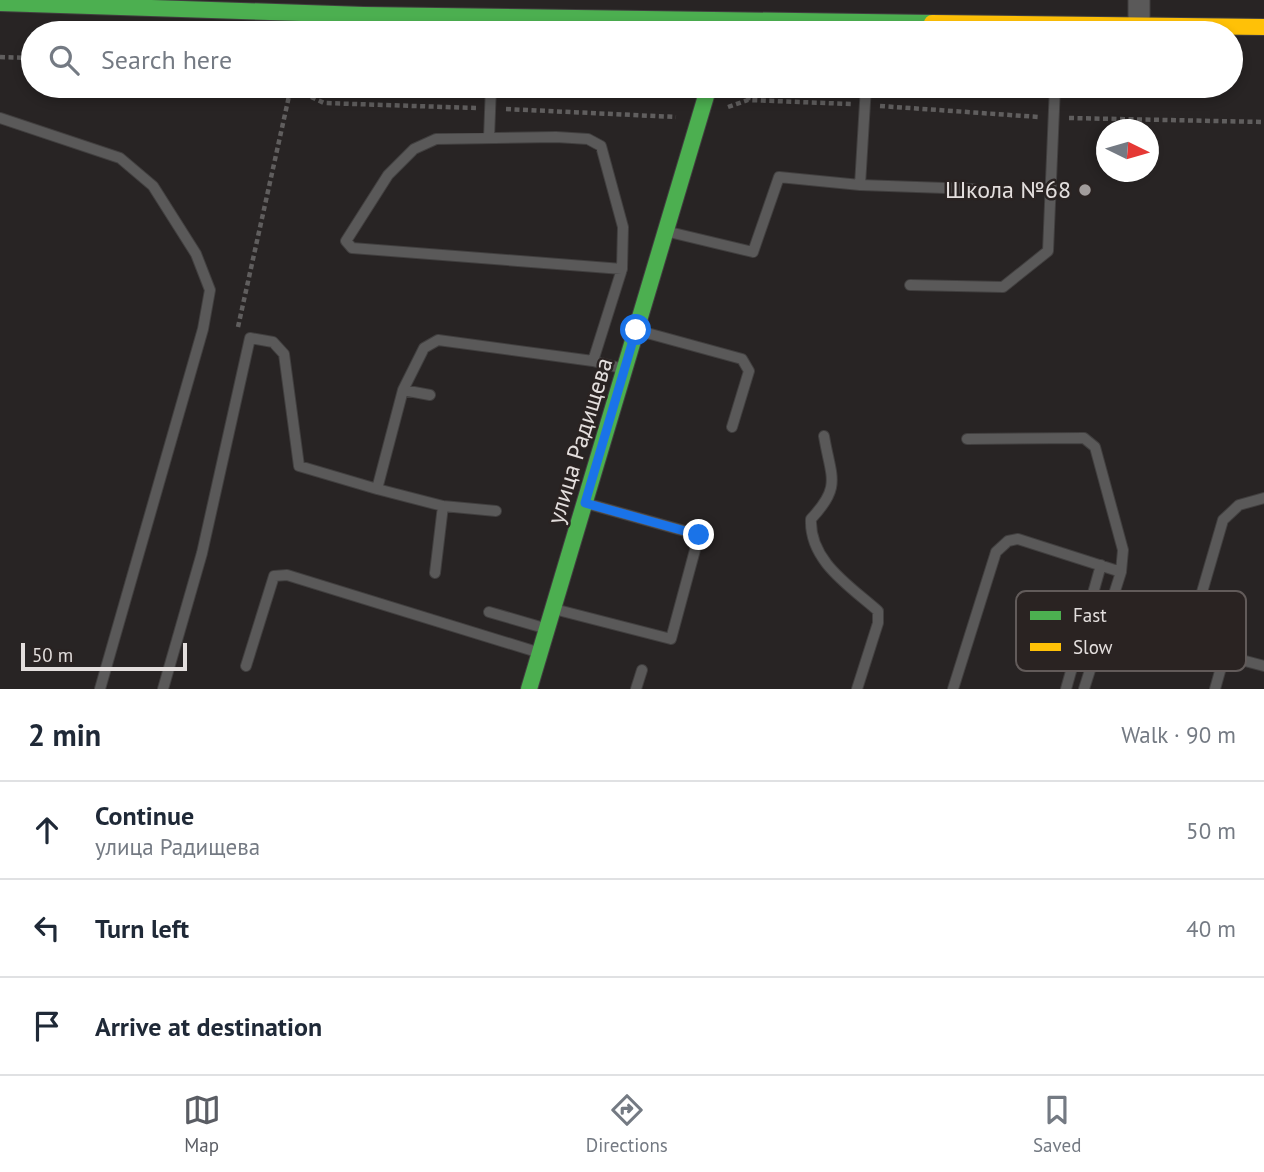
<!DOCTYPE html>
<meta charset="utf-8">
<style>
body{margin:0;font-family:"PT Sans",sans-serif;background:#f2f2f3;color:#1f2937}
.compass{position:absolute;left:1096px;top:119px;width:63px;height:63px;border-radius:50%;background:#fff;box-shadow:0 4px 10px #0003;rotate:95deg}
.scale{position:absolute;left:21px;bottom:18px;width:166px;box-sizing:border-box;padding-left:7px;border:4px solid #e3dedd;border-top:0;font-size:19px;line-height:24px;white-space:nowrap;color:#e3dedd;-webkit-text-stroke:5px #2a2322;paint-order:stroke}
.stop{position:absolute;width:21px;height:21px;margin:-16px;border:5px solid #1a73e8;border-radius:50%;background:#fff}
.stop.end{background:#1a73e8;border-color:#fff;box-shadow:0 2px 7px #0008}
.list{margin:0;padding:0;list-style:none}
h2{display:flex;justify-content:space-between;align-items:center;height:91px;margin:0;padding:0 28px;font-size:30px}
h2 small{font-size:23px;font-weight:400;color:#747a83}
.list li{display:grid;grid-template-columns:46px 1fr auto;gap:21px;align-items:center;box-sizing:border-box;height:98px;padding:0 28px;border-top:2px solid #e0e1e3}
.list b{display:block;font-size:26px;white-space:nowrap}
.list p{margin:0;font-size:23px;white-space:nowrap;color:#747a83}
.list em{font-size:23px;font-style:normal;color:#747a83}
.icon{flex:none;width:38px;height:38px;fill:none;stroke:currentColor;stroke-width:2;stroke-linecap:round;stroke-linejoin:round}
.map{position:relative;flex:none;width:1264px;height:689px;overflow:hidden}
.search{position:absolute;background:#fff;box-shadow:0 4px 10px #0003;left:21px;right:21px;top:21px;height:77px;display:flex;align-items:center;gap:18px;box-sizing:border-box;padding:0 24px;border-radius:38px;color:#747a83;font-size:26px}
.sheet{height:385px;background:#fff}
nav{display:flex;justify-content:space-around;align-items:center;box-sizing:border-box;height:98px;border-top:2px solid #e0e1e3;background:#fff;font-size:19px;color:#747a83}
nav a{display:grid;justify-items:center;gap:4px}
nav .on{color:#5a5d64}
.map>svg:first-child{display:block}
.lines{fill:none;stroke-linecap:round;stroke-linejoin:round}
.lane-casing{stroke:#413f3f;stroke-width:12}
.street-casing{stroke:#413f3f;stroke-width:23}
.fast-casing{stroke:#413f3f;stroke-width:18}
.slow-casing{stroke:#413f3f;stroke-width:18}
.path{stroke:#605e5e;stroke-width:4.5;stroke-dasharray:5 3.5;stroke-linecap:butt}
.lane{stroke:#5a5959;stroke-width:10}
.street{stroke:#5a5959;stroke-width:21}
.fast{stroke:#4caf50;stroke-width:16}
.slow{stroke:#ffc107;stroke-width:16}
.route{stroke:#1a73e8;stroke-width:9}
.poi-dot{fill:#a29d9c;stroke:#2a2322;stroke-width:2.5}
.labels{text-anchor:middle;stroke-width:5;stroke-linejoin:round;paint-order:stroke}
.poi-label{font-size:24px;fill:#e3dedd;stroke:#2a2322;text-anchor:end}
.street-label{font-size:24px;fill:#e3dedd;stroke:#2a2322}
.key{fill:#2a2322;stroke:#625b5a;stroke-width:2}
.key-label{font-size:19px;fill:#e3dedd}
</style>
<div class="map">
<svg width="1264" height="689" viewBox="0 0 1264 689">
<rect width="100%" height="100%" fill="#282424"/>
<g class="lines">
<defs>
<path id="lane" d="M0,118L120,158L153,186L196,254L210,290L203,329L100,689
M556,137L588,139L601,146L623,227L622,269L352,248L346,241L388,175L414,149L436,139Z
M489,138L491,86
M860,185L973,189
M665,231L753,252L779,177L860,185L866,86
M910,285L1003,287L1048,251L1055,86
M636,330L742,359L749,371L732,427
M593,361L624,369
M403,390L430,395
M824,436C831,478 842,486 811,519C809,561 850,586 878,611V623L857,689
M967,439L1084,438L1095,447L1123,550L1121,572L1084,689
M496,511L443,506L377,489L403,390L424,348L438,340L593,361L622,269
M435,573L443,506
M554,609L671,639L699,535L585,503
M489,612L544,628
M1105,624L1264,666
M1186,647L1223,520L1239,505L1264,498
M246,666L274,576L287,575L537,652
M163,689L202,553L250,338L273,342L284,354L299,466L377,489
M636,689L642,670
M953,689L996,552L1008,541L1018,539L1121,572
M1066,689L1101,565
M1215,689L1224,657"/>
<path id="street" d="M1139,25V0"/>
<path id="fast" d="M0,3L364,15L932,23
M529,689L709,86"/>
<path id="slow" d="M932,23L1264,27"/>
</defs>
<use href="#lane" class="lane-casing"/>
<use href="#street" class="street-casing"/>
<use href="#fast" class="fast-casing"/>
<use href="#slow" class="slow-casing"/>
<path class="path" d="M0,57L33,58
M288,86L324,103L476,108
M748,100L751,86
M880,106L1039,117
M728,107L748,100L851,104
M506,109L676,117
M1069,118L1264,122
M238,327L291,87"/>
<use href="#lane" class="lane"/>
<use href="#street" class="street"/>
<use href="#fast" class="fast"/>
<use href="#slow" class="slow"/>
</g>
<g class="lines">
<path class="route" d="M636,330L585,503L699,535"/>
</g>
<circle class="poi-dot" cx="1085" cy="190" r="7"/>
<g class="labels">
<g class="poi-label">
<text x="1071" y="198">Школа №68</text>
</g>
<g class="street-label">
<text transform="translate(580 441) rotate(-73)" y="8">улица Радищева</text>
</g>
</g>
<rect x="1016" y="591" width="230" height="80" rx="10" class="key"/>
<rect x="1030" y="611" width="31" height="9" fill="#4caf50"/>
<rect x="1030" y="643" width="31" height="8" fill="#ffc107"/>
<g class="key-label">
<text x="1073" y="622">Fast</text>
<text x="1073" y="654">Slow</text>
</g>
</svg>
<svg class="compass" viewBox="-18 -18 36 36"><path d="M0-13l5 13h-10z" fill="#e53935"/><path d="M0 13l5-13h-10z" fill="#747a83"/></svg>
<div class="scale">50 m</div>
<div class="stop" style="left:636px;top:330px"></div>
<div class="stop end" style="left:699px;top:535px"></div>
<div class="search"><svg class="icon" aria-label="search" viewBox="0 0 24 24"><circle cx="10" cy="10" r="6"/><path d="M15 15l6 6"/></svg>Search here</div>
</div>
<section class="sheet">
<h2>2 min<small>Walk · 90 m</small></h2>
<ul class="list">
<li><svg class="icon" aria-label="ahead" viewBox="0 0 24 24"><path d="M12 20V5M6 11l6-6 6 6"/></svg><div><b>Continue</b><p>улица Радищева</p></div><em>50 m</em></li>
<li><svg class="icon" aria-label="left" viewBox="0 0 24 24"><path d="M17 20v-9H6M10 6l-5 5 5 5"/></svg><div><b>Turn left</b></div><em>40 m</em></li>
<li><svg class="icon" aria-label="arrive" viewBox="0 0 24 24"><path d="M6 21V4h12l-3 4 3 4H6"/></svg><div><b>Arrive at destination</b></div></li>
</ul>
</section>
<nav>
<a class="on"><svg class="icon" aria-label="map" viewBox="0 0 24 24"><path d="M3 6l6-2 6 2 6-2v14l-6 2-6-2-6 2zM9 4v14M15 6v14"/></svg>Map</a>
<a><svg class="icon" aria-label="directions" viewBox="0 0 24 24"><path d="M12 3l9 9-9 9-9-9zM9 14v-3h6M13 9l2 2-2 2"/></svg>Directions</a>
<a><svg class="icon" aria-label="saved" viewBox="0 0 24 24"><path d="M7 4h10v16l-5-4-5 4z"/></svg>Saved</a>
</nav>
